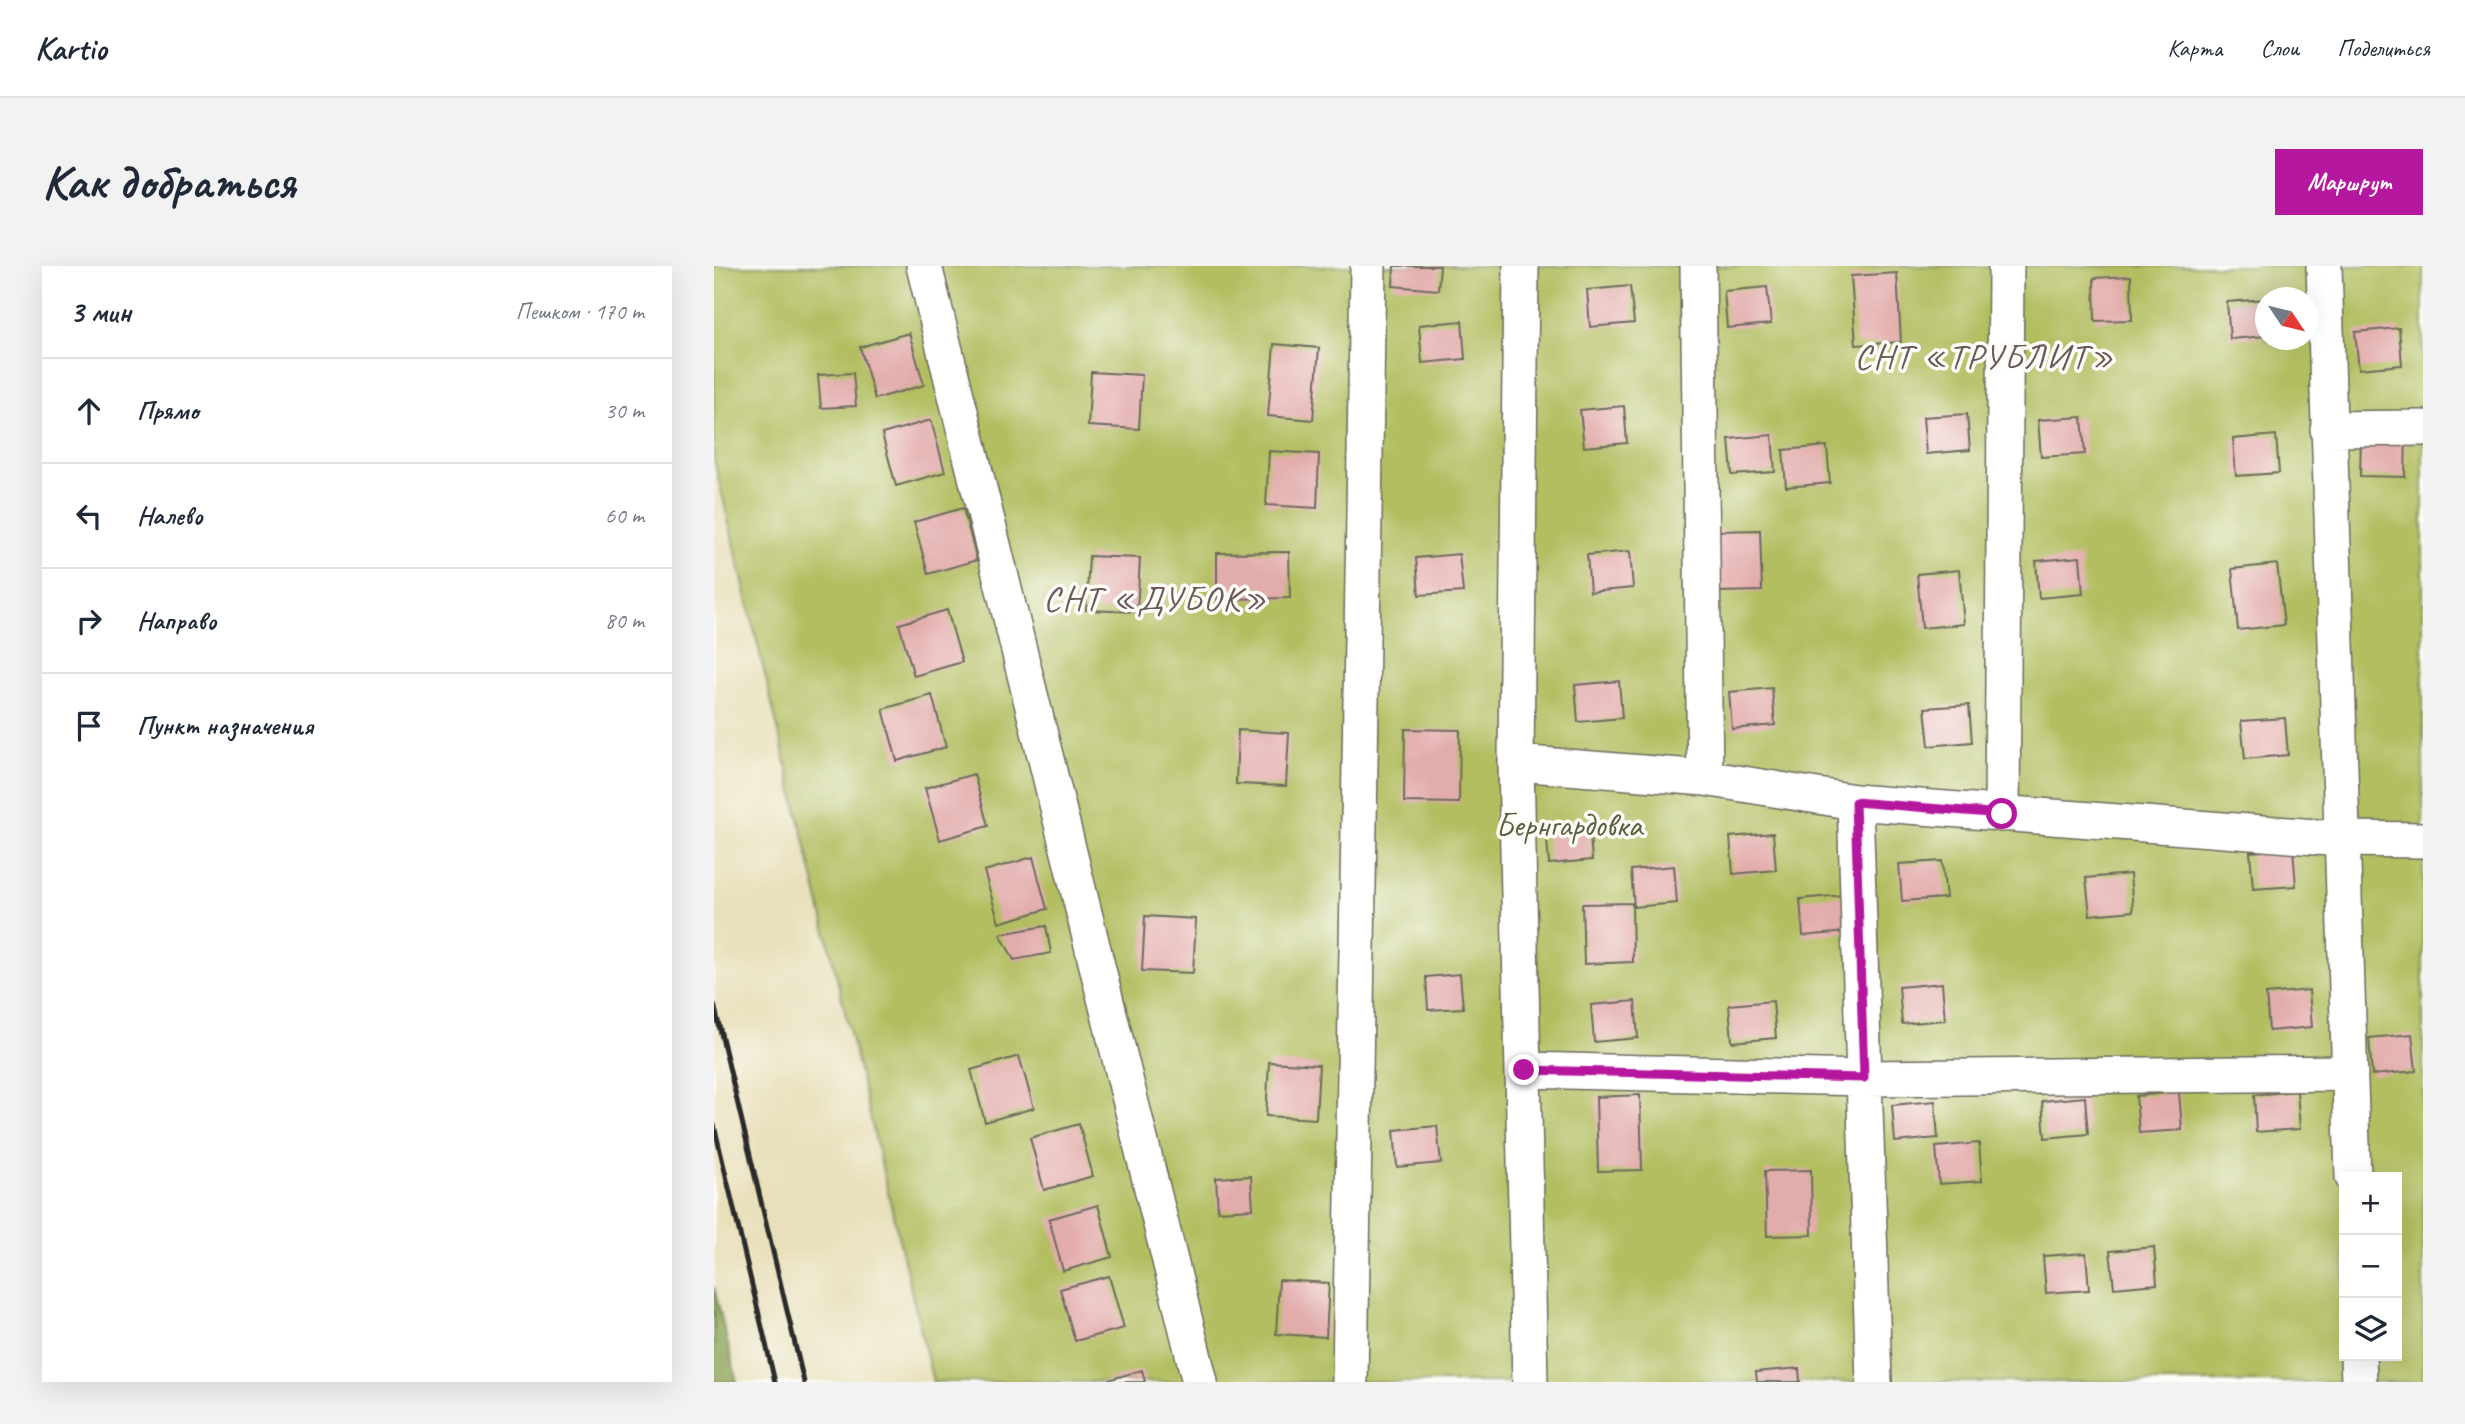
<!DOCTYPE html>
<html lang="ru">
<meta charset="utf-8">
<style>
body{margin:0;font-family:Caveat,sans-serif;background:#f2f2f3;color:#1f2937}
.controls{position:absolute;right:21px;bottom:21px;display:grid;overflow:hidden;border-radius:0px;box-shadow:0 7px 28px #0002}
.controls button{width:63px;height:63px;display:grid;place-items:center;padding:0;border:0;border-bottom:2px solid #e0e1e3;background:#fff;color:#1f2937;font:35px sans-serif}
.compass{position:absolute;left:1541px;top:21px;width:63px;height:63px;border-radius:50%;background:#fff;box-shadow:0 7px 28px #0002;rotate:125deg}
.stop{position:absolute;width:21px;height:21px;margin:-16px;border:5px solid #b5179e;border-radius:50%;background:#fff}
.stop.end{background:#b5179e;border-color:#fff;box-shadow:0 2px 7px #0008}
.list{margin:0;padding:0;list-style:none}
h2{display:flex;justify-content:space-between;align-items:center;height:91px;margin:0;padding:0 28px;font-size:30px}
h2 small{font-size:23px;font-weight:400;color:#747a83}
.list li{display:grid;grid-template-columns:46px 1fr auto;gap:21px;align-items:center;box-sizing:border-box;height:105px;padding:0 28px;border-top:2px solid #e0e1e3}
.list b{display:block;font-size:26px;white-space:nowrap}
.list em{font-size:23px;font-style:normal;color:#747a83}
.icon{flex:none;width:38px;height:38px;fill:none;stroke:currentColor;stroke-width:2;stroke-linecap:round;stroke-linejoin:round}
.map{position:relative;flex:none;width:1709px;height:1116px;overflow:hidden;border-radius:0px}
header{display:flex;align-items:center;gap:42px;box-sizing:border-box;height:98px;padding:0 35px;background:#fff;border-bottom:2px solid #e0e1e3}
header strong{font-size:33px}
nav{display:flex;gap:38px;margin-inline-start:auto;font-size:24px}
.intro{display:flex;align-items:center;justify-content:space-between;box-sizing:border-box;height:168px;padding:0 42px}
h1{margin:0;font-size:49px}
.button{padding:18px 32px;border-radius:0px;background:#b5179e;color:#fff;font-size:24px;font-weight:700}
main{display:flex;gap:42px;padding:0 42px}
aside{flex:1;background:#fff;border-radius:0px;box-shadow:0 7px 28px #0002}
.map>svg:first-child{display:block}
.green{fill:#b2be60;stroke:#6e7446;stroke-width:2;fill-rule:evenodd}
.forest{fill:#8da556;stroke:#5c6840;stroke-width:2}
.building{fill:#e2acab}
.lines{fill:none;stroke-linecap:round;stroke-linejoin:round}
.street-casing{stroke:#6d6a5d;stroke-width:38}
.street{stroke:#fff;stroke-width:35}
.rail{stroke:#2b2b2b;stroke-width:5}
.route{stroke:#b5179e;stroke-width:9}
.labels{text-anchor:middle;stroke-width:7;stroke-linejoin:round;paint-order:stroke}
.park-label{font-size:33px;fill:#5a5e3e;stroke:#fdfcf7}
.neighbourhood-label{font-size:35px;letter-spacing:2px;fill:#6b5858;stroke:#fdfcf7}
</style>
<header>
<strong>Kartio</strong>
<nav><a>Карта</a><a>Слои</a><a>Поделиться</a></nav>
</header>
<div class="intro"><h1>Как добраться</h1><a class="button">Маршрут</a></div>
<main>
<aside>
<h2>3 мин<small>Пешком · 170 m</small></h2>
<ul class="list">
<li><svg class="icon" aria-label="ahead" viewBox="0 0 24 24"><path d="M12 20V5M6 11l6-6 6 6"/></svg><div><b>Прямо</b></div><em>30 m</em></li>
<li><svg class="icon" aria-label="left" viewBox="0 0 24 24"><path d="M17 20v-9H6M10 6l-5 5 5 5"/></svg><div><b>Налево</b></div><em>60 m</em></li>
<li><svg class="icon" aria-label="right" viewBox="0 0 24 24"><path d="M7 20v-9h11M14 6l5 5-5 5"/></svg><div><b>Направо</b></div><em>80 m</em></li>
<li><svg class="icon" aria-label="arrive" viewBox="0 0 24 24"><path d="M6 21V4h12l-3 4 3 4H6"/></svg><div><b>Пункт назначения</b></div></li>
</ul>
</aside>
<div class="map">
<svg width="1709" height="1116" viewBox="0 0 1709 1116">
<rect width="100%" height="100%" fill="#fdfcf7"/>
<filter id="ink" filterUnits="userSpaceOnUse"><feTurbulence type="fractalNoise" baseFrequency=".0143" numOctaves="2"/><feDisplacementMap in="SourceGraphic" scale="14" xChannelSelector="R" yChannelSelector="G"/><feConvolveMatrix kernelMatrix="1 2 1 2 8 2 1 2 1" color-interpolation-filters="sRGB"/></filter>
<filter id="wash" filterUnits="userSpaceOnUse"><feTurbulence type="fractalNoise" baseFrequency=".00686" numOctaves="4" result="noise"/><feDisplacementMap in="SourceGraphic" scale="28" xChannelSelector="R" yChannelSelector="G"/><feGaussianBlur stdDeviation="1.57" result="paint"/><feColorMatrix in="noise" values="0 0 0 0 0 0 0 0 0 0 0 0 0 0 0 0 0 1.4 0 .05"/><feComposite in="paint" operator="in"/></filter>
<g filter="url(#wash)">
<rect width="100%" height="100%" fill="#e8e0bb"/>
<path class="green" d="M0,0H1709V1116H219L0,194ZM1552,32H1594V74H1552ZM1630,911H1683V1090H1630Z"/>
<path class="forest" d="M0,1021L23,1116H0Z"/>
<g id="blocks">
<path class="building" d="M680,0H726L724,24L679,20Z
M1183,7L1187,76L1142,79L1137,10Z
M1417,10L1418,54L1381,55L1380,12Z
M916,20L920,57L876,61L873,24Z
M1053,21L1057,58L1013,62L1010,25Z
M1552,33V70L1516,73L1513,36Z
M748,55L751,93L708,97L705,59Z
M1685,62L1688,99L1645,103L1641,66Z
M195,67L210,119L161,133L146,81Z
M560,78L605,82L599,154L554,150Z
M377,106L428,109L425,163L374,160Z
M139,107L142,140L107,142L104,109Z
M910,140L913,177L870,181L866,144Z
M1253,148L1256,184L1212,188L1209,151Z
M1368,151L1371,188L1327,191L1324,154Z
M217,154L231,206L182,220L168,168Z
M1058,169L1061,206L1018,209L1015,173Z
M1562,169L1565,207L1522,210L1519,173Z
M1647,169L1692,171L1691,211L1646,210Z
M1113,180L1116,217L1072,221L1069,184Z
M555,185L605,188L603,242L552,239Z
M249,242L263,294L214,308L200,256Z
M1046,264L1048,325L1001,326L1000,265Z
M916,285L919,322L876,326L873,289Z
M575,286L576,332L503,333V287Z
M745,288L749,326L705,329L702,292Z
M375,290L426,292L423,346L372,344Z
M1366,291L1369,328L1325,332L1322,295Z
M1563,298L1570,359L1524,364L1518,303Z
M1245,304L1250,358L1208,362L1203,308Z
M233,344L248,396L200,410L185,358Z
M905,415L908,452L864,456L861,419Z
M1058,422L1061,459L1018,463L1015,426Z
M218,429L232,481L183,495L169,443Z
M1255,439L1258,476L1215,480L1211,442Z
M1571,452L1574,489L1531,493L1527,455Z
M691,463L746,464L745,537L690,536Z
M524,464L575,467L572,520L522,518Z
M260,508L274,560L226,574L211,522Z
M875,557L878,594L835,598L832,561Z
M1059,567L1062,604L1019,608L1016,571Z
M1579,583L1582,620L1539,623L1536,586Z
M319,591L333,643L285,657L270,605Z
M1228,595L1232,632L1188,635L1185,598Z
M960,600L963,637L920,641L917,604Z
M1416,608L1419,645L1376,649L1372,612Z
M1129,629L1132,666L1089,670L1086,633Z
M918,637L919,696L870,698L868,638Z
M431,650L482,653L479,707L428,705Z
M332,660L337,687L300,694L286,668Z
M746,708L749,742L714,744L712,711Z
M1228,717L1231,754L1188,758L1185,721Z
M1595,724L1598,761L1555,765L1552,728Z
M921,735L924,772L880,776L877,739Z
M1059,735L1062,772L1018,776L1015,739Z
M1698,768L1702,805L1658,809L1655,772Z
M305,790L320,842L271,856L257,804Z
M555,796L605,799L602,853L552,850Z
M1583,825L1586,863L1542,866L1540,829Z
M1465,826L1468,864L1425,867L1422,830Z
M926,829L928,904L884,905L882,831Z
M1371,831L1374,868L1331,872L1328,835Z
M1221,835L1224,872L1181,876L1178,839Z
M365,858L379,910L330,924L316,872Z
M723,860L727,897L683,901L680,864Z
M1265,877L1268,915L1225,918L1222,881Z
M1097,904L1098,969L1053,970L1051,905Z
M537,910L539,943L504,945L502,912Z
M384,939L398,991L349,1005L335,953Z
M1440,981L1443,1018L1400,1022L1396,985Z
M1372,987L1375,1024L1332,1027L1329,990Z
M395,1010L410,1062L361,1075L346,1023Z
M565,1014L615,1017L612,1071L562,1068Z
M1085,1102L1086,1116H1043L1042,1106Z
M428,1104L431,1116H391V1115Z"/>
</g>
</g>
<g filter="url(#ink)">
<use href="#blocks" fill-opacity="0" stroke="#6d6a5d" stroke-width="2"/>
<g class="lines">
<defs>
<path id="street" d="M210,0L486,1116
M807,0L802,497L816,1116
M984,0L991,512
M1610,0L1639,911
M1614,163L1709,162
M802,497L991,512L1141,536L1628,573L1709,574
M1141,536L1160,1116
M1288,548L1292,0
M810,804L1150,812L1636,807
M1644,1090L1645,1116
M636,1116L654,0"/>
</defs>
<use href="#street" class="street-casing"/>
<use href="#street" class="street"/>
<path class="rail" d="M0,738L90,1116
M0,859L61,1116"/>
</g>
</g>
<g class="lines" filter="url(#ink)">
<path class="route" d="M810,804L1150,812L1141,536L1288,548"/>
</g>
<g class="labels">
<g class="park-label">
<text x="855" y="570">Бернгардовка</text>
</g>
<g class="neighbourhood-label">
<text x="1271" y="102">СНТ «ТРУБЛИТ»</text>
<text x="442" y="344">СНТ «ДУБОК»</text>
</g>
</g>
</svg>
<div class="controls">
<button>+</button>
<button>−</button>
<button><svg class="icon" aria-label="layers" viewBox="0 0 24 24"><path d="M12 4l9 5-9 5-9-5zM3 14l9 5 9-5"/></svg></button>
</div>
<svg class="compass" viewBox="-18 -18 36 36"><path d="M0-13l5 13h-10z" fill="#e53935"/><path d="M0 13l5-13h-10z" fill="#747a83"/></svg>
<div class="stop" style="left:1288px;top:548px"></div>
<div class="stop end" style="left:810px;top:804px"></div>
</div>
</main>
